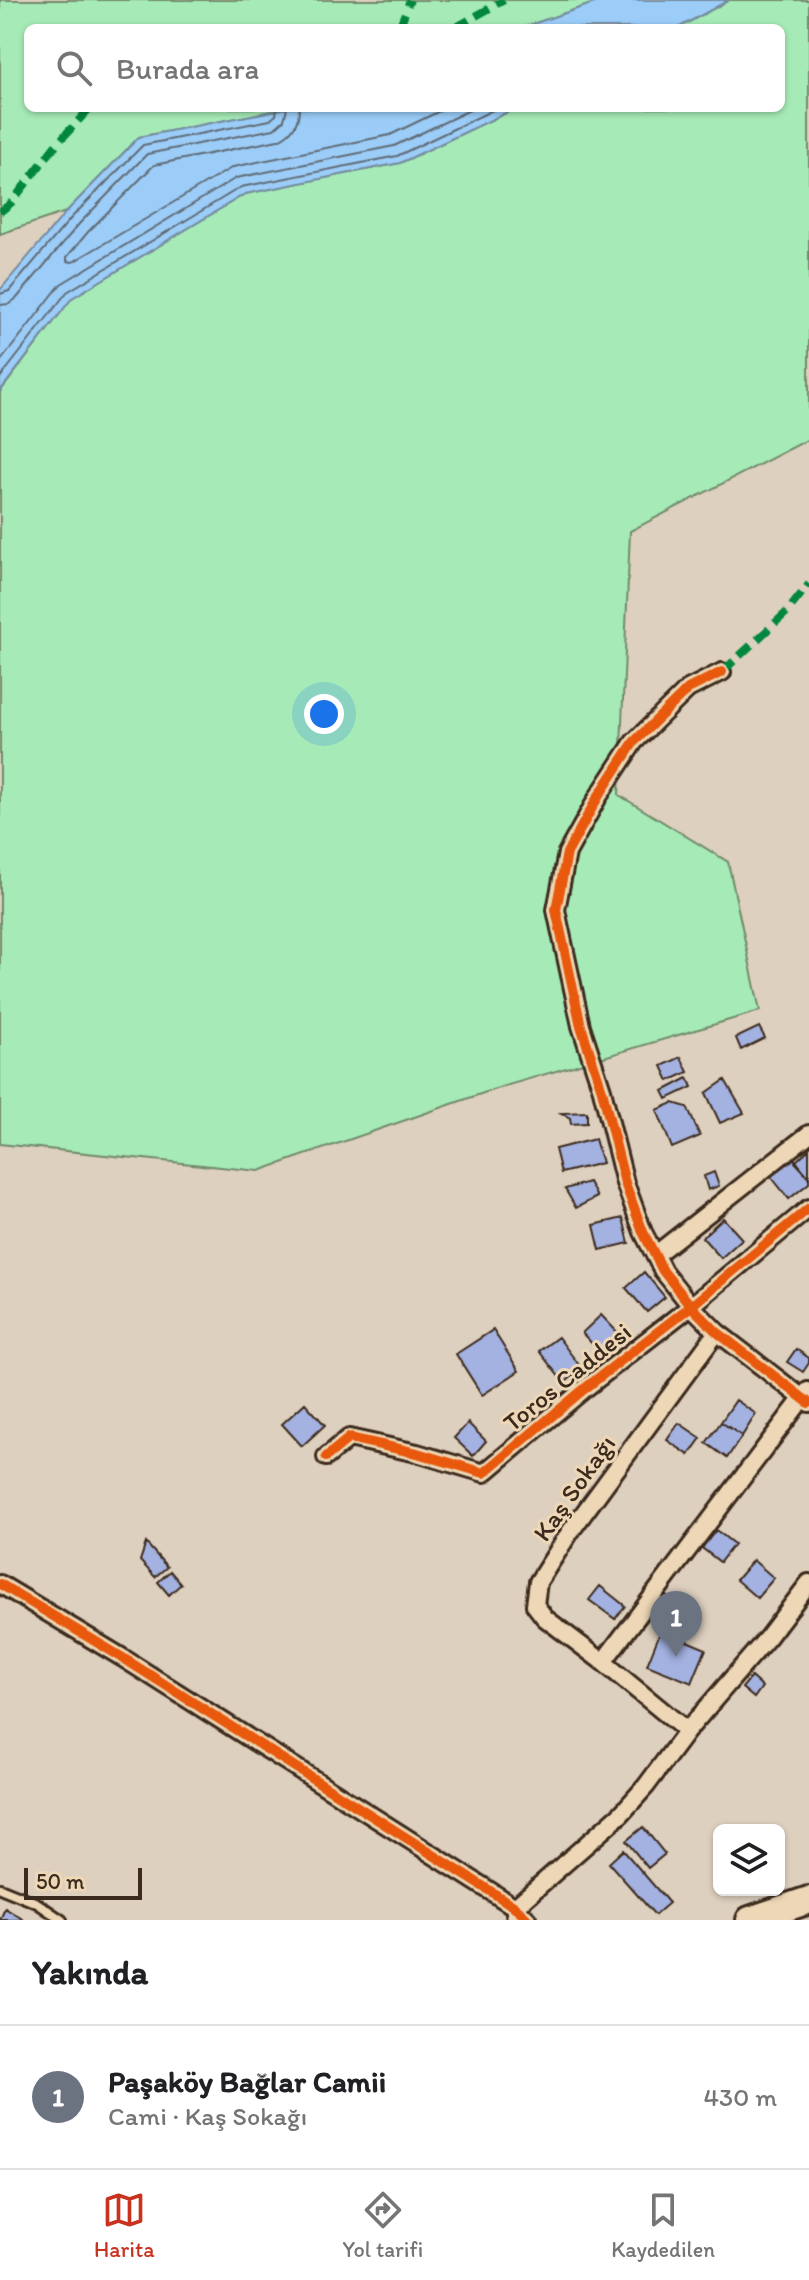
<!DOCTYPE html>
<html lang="tr">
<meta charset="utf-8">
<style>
body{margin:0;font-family:Itim,sans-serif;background:#f6f6f6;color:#202124}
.controls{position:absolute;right:24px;bottom:24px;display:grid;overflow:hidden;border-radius:12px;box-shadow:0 2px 6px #0004}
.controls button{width:72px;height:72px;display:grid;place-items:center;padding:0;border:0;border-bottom:2px solid #e0e0e0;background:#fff;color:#202124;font:40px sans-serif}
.scale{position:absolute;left:24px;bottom:20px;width:118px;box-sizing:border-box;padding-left:8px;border:4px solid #3b2a1e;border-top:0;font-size:22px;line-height:28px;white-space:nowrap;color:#3b2a1e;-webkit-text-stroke:6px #edd7b6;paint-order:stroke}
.you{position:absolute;left:324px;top:714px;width:28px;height:28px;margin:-20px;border:6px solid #fff;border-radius:50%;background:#1a73e8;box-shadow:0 0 0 12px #1a73e833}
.badge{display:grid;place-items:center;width:52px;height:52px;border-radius:50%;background:#c8321e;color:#fff;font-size:26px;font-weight:700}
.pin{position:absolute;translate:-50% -66px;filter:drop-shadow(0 2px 4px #0008)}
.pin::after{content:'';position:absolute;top:42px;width:28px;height:24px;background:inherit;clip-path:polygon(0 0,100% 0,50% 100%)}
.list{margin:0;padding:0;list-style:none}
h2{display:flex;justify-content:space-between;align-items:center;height:104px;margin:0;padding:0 32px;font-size:34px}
h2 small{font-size:26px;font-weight:400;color:#757577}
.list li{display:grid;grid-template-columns:52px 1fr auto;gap:24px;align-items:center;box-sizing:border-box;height:144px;padding:0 32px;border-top:2px solid #e0e0e0}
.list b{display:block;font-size:30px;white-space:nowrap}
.list p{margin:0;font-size:26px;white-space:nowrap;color:#757577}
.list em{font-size:26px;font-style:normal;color:#757577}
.icon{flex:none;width:44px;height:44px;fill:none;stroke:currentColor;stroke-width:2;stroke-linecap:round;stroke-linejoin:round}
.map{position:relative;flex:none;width:809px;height:1920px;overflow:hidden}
.search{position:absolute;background:#fff;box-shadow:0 2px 6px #0004;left:24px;right:24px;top:24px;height:88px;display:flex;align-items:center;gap:20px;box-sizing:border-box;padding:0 28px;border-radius:12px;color:#757577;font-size:30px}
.sheet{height:248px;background:#fff}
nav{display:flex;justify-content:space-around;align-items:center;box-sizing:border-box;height:112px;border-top:2px solid #e0e0e0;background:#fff;font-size:22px;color:#757577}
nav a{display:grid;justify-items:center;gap:4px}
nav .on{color:#c8321e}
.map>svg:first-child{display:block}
.green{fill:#a6ebb7;stroke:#708a6a;stroke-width:2}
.water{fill:#9bcdf8;stroke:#758ca1;stroke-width:2}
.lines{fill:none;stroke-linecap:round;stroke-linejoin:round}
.shore{stroke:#616b75;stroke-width:2}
.building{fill:#a4b2e2;stroke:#3b2a1e;stroke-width:2}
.service-casing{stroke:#3b2a1e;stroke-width:14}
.minor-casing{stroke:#3b2a1e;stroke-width:22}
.trunk-casing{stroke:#3b2a1e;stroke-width:32}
.service{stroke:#edd7b6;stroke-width:8}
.minor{stroke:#edd7b6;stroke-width:16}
.trunk{stroke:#edd7b6;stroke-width:26}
.quiet{stroke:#00873e;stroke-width:8;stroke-dasharray:16 8;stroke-linecap:butt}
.cycleway-casing{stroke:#edd7b6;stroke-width:15}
.cycleway{stroke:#e8590c;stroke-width:10}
.labels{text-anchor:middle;stroke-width:6;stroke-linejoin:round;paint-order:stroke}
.street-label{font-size:26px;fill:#3b2a1e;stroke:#edd7b6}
</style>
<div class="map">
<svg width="809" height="1920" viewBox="0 0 809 1920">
<rect width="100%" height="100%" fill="#ded0bf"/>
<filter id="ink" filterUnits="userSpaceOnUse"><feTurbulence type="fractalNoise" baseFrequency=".0125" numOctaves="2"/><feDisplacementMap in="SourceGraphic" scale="16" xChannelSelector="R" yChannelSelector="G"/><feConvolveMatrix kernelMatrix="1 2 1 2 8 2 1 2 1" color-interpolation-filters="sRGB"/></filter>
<g filter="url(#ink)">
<path class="green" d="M0,0H603L521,28H28V108H288L139,137L66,212L0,234Z
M729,0H809V439L630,531L619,795L728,862L760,1011L495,1089L259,1171L0,1144V392L72,298L245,194L400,163L516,108H781V28H678Z"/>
<path class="water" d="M603,0H729L678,28H521Z
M288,108H516L400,163L245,194L72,298L0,391V290L66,212L139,137Z"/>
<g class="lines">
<path class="shore" d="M299,108C299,123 292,134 278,140L154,165L88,232L67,257V261L73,262L233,167L390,135L446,108
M0,294L9,291L72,217L143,145L270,120L276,115L277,108
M0,305L9,304L17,298L79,224L147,154L274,129L284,120L287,108
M0,362L61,284L236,178L394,146L474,108
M0,378L67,292L241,187L397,156L497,108"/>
</g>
<path class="building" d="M759,1027L765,1038L741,1050L736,1038Z
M681,1057L688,1072L669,1081L662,1066Z
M688,1078L692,1087L667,1099L663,1091Z
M725,1080L744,1113L720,1123L706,1093Z
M673,1103L687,1107L700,1136L672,1148L657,1110Z
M587,1112V1123L571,1124L570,1118L561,1113Z
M595,1139L602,1163L561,1173L555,1149Z
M809,1149V1177L795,1162Z
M791,1155L809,1177V1183L789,1199L769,1174Z
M714,1172L719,1186L708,1190L704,1176Z
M589,1182L597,1197L576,1208L565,1189Z
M623,1218L629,1243L600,1250L594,1225Z
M723,1218L742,1239L721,1258L702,1237Z
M644,1272L665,1297L647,1312L626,1288Z
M601,1315L620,1335L600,1352L582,1333Z
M493,1330L519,1371L482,1395L456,1354Z
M558,1337L582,1369L564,1383L539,1351Z
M796,1349L809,1358V1363L803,1372L787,1362Z
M736,1400L756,1414L742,1436L721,1422Z
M305,1403L325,1425L302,1446L282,1424Z
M721,1422L742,1436L727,1458L706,1443Z
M468,1423L486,1441L473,1456L454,1438Z
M679,1423L701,1438L689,1455L667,1440Z
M716,1530L734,1544L720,1562L702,1548Z
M146,1543L167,1567L155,1577L140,1561Z
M753,1560L774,1578L757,1598L736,1580Z
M170,1571L181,1584L169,1595L158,1582Z
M600,1586L625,1606L615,1619L589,1600Z
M663,1594L695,1619L684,1633L652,1609Z
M661,1630L706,1649L692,1683L647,1665Z
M751,1677L762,1687L754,1698L742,1688Z
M643,1827L665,1854L648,1868L626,1841Z
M623,1850L669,1903L655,1915L609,1863Z
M5,1908L24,1920H0Z"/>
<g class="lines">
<defs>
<path id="service" d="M0,1888L37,1903L62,1920"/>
<path id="minor" d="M722,672L688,689L634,742L598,797L567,853L556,910L581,1026L602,1090L625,1183L643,1232L663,1271L691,1306L717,1332L809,1403
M655,1255L809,1134
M326,1457L349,1438L417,1453L484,1473L583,1390L691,1306L809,1208
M0,1584L123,1658L487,1889L515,1907L528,1920
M603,1662L545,1618L535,1605L538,1582L570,1532L717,1332
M687,1731L603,1662L808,1391
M515,1914V1907L621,1814L646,1786L687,1731L768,1637L809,1583"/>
<path id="trunk" d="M750,1920L809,1900"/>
</defs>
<use href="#service" class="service-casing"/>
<use href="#minor" class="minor-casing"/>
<use href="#trunk" class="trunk-casing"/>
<use href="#service" class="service"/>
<use href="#minor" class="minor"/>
<use href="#trunk" class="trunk"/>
<path class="quiet" d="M399,28L410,0
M455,28L504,0
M0,212L11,203L55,146L90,108
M722,672L787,612L809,584"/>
<defs>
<path id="cycleway" d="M722,672L688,689L634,742L598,797L567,853L556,910L581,1026L602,1090L625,1183L643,1232L663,1271L691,1306L717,1332L809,1403
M326,1457L349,1438L417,1453L484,1473L583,1390L691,1306L809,1208
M0,1584L123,1658L487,1889L515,1907L528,1920"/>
</defs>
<use href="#cycleway" class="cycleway-casing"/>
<use href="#cycleway" class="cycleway"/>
</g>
</g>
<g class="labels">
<g class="street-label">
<text transform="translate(567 1377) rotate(-39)" y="9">Toros Caddesi</text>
<text transform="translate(574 1488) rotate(-55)" y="9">Kaş Sokağı</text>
</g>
</g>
</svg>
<div class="controls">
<button><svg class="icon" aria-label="layers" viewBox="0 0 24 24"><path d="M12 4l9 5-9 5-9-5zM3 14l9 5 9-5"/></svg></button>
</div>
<div class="scale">50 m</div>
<div class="you"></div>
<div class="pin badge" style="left:676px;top:1657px;background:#6b7280">1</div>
<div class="search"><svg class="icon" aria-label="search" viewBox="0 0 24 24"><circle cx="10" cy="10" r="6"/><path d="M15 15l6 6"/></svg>Burada ara</div>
</div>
<section class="sheet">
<h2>Yakında<small></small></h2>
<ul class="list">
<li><span class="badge" style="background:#6b7280">1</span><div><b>Paşaköy Bağlar Camii</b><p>Cami · Kaş Sokağı</p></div><em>430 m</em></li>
</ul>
</section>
<nav>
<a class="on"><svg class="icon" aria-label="map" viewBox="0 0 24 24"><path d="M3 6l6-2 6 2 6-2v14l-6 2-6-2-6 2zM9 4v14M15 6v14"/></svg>Harita</a>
<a><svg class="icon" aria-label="directions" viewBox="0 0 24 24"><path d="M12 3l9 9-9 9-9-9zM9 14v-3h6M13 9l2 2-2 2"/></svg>Yol tarifi</a>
<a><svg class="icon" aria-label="saved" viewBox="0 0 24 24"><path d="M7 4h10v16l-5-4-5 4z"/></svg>Kaydedilen</a>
</nav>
